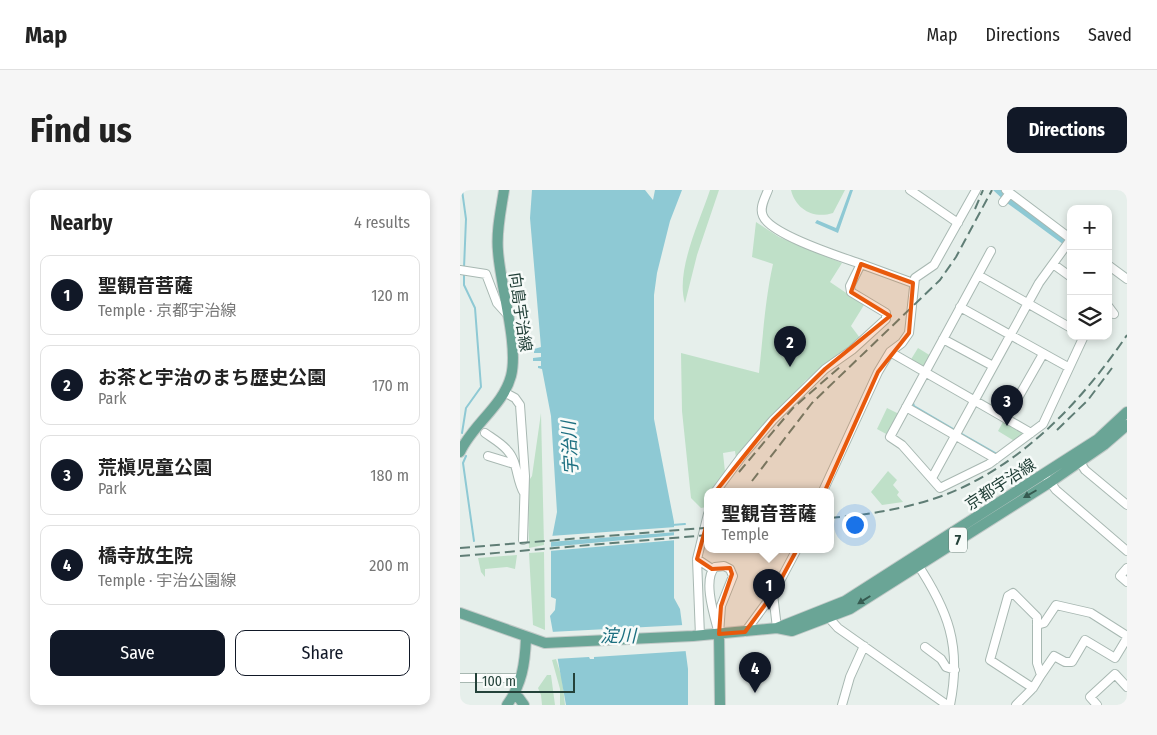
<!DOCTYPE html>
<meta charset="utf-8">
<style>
body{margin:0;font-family:"Fira Sans Condensed","Noto Sans JP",sans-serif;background:#f6f6f6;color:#222}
.controls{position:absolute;right:15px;top:15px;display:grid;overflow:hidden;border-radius:10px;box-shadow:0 2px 8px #0003}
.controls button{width:45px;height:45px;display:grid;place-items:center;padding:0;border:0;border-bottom:1px solid #e0e0e0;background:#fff;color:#222;font:25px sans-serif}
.scale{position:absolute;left:15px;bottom:12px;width:100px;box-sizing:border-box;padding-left:5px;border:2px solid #24423a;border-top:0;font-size:14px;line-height:18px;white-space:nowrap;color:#24423a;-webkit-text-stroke:4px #f7fbf9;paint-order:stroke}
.you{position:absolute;left:394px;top:334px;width:18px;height:18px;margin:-12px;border:4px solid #fff;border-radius:50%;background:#1a73e8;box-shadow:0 0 0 8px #1a73e833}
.badge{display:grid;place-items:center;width:32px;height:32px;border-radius:50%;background:#111827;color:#fff;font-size:16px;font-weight:700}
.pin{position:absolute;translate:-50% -41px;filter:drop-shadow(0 1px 2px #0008)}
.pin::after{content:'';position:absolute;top:26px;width:18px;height:15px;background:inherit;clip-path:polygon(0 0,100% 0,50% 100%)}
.popup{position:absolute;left:244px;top:298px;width:130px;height:65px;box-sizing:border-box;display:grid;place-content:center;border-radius:10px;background:#fff;filter:drop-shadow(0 1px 4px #0005);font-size:16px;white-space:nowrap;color:#767676}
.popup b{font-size:19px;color:#222}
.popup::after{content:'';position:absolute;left:50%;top:100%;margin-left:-10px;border:10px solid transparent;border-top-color:#fff}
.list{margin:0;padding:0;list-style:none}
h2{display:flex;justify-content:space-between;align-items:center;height:65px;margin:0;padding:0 20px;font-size:21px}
h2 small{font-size:16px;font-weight:400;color:#767676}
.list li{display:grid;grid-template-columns:32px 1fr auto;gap:15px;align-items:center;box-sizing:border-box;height:80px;margin:0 10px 10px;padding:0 10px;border:1px solid #e0e0e0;border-radius:10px}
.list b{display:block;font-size:19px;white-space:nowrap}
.list p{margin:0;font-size:16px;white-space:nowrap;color:#767676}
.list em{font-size:16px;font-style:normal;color:#767676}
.actions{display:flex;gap:10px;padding:15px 20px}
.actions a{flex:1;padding:11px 0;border:1px solid #111827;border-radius:10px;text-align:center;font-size:18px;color:#111827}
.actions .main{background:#111827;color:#fff}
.icon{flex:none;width:28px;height:28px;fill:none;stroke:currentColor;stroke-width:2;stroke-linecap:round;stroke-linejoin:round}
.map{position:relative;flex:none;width:667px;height:515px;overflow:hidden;border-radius:10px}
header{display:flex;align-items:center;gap:30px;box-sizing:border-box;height:70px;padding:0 25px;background:#fff;border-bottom:1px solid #e0e0e0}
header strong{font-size:24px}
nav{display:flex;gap:28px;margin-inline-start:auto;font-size:18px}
.intro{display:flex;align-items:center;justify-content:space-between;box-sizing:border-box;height:120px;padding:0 30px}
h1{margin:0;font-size:35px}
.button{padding:12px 22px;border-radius:10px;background:#111827;color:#fff;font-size:18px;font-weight:700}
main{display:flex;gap:30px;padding:0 30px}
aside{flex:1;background:#fff;border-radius:10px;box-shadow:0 2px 8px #0003}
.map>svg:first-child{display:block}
.green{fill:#bfe0c8}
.water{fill:#8ec9d4}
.pier{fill:#e6efeb}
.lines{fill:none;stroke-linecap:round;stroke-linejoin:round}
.stream{stroke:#8ec9d4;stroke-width:2}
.minor-casing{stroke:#a8b8b2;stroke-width:10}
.major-casing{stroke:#c2cac8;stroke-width:12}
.minor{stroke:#fff;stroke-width:8}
.major{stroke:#6aa596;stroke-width:10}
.rail{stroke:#5f7d75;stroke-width:2;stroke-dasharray:10 5;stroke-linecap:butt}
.oneway{fill:#365b51}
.marked{fill:#e8590c;fill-opacity:0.2;stroke:#e8590c;stroke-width:4;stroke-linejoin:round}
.labels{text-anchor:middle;stroke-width:5;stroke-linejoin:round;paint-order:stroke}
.shield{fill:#f7fbf9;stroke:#637a73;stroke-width:1}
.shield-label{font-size:15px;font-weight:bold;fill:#24423a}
.street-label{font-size:16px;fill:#24423a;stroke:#f7fbf9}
.water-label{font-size:18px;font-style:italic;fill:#1c6f80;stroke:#f7fbf9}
</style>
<header>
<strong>Map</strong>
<nav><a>Map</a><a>Directions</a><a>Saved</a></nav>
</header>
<div class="intro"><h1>Find us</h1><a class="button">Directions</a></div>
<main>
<aside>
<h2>Nearby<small>4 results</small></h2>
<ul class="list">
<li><span class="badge">1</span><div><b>聖観音菩薩</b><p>Temple · 京都宇治線</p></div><em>120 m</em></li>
<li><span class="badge">2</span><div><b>お茶と宇治のまち歴史公園</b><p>Park</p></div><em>170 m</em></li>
<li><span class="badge">3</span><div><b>荒槇児童公園</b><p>Park</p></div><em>180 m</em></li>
<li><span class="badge">4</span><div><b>橋寺放生院</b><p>Temple · 宇治公園線</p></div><em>200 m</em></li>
</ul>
<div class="actions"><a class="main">Save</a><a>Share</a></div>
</aside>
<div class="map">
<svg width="667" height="515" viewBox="0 0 667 515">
<rect width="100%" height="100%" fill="#e6efeb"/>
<path class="green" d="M250,0H259L237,65L225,113C215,81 240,31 250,0Z
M331,0H385L373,23C354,29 336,20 331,0Z
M296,32L319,47L382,73L370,92L404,115L391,136L400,148L391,158L378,164L345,191L276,268L275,261L263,263L265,282L253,301H248L246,317L241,318L231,308L222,221L221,163L299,183C303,146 305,110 313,74L292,67Z
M458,158L471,166L464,177H461L450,171Z
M427,218L439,224L428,245L417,239Z
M81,223L84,355L69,358L68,292L72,286Z
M544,230L567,243L556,252L538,241Z
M428,281L437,290L433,295L439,302L437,305L443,312L422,315L411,302Z
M84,362L85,440L73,435L69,363Z
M57,365L55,379L47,377L25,379V387L21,382L18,368Z
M96,469L102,488L105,515H100V499L92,470Z
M87,485H91L95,515H82L81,505L78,498Z"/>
<path class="water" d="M72,0H185L193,10L195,0H222L210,31L197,83L194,105V229L214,332V408L220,419L228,479V515H106L90,426L95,420L96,409L91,407V353L97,322L91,226L82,179L78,178V176H81V171H73V168L81,167V163H74V159L81,157L70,28Z
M390,0H393L378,43L355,33L357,30L376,38Z
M533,0H541L611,54V60L547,13Z"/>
<path class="pier" d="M216,337L217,342L89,352L90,346Z
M217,345V350L89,361V357Z
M224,435L227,461L134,467V469H130L129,467L94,469L90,442Z"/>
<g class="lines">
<path class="stream" d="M2,0L6,29L4,78
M453,213L454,216L495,240
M2,243L6,218L21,197L15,118L4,95V83
M502,244L537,264
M6,266L3,273L14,351
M212,335L225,334"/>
<defs>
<path id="minor" d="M308,0C305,8 299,18 303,26C311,45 381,67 401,74
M450,0L498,33
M546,0L611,49
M543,12L550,3
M531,61L430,247L442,255L480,298L529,274L583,234L624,146
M593,74L611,87
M648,75L667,89
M0,80L26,84L37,113L46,123
M518,85L611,138
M648,116L654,124
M500,117L608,177
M483,149L533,176
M430,162L571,243
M44,202L55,208L60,215L65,286L63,350
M446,217L536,269
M546,229L583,164
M25,243C32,248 41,253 47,260C58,271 56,290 64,303
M28,266L54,274
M620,272L625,280L667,315
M584,284L596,300L667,361
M472,288L579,93L611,49
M256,301L282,266L313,230L365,179L392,160L426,129V123L391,102L390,96L401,74L453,93
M363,301L418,182L430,162L442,153L449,143L455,88L474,75L516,0
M237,369L252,379
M456,372C488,420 502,456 490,515
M264,376L270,379L273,386L261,416L259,444C255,428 242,390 255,377Z
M667,378L660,386L667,392
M313,404L317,438
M369,428L378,438L487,515
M577,435L584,433L596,415L631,423L667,446
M285,442L313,404L337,359
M240,446L237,369L248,324
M465,457L481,469L486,477L495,480
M581,485L594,466L605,472H612L625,450L655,468L667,448
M0,488H61
M382,515L390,487L404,456
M556,515L573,498L581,485L577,473V427L553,403L548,406L530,470L573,498
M637,515L630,507L655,484L667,497"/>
<path id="major" d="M0,262C13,234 43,216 51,186C59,155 40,95 38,61C36,41 41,20 44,0
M0,423L85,453L233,446L317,438L385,411L638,249L667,222
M317,438L332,441L390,419L589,293L644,255L667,235
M259,444L260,515
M54,506L59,508L64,515
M47,515C62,494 65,474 66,448"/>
</defs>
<use href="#minor" class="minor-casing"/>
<use href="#major" class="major-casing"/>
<use href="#minor" class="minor"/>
<use href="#major" class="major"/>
<path class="rail" d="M515,19L523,0
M597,240L628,210L652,178
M279,282L333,218L381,176
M292,291L352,213L480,90L496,67L532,0
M370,328C407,325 444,319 479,307C558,279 621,213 667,145
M0,358L244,338
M0,366L248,345"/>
</g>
<defs><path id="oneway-solid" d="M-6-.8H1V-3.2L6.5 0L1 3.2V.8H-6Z" transform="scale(1.25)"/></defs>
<g class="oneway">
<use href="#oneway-solid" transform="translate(570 304) rotate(150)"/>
<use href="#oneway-solid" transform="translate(404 410) rotate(148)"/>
</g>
<path class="marked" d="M401,74L453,93L449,143L418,182L347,341L313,404L285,442L259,444L261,416L272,384L270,378L252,379L237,369L256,301L313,230L365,179L430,126L391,102Z"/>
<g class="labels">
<rect class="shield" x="489" y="337.5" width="18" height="25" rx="4"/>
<g class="shield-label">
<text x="498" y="355">7</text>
</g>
<g class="street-label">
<text transform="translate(61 122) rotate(82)" y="6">向島宇治線</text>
<text transform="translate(540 294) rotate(-33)" y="6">京都宇治線</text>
</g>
<g class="water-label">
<text transform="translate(110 258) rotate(-93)" y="6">宇治川</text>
<text x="158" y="452">淀川</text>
</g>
</g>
</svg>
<div class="controls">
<button>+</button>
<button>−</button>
<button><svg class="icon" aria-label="layers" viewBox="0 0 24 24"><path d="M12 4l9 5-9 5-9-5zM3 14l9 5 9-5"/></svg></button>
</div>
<div class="scale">100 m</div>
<div class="you"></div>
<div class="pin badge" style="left:309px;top:420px">1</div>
<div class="popup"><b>聖観音菩薩</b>Temple</div>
<div class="pin badge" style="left:330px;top:177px">2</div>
<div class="pin badge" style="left:547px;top:236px">3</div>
<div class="pin badge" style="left:295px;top:503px">4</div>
</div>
</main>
